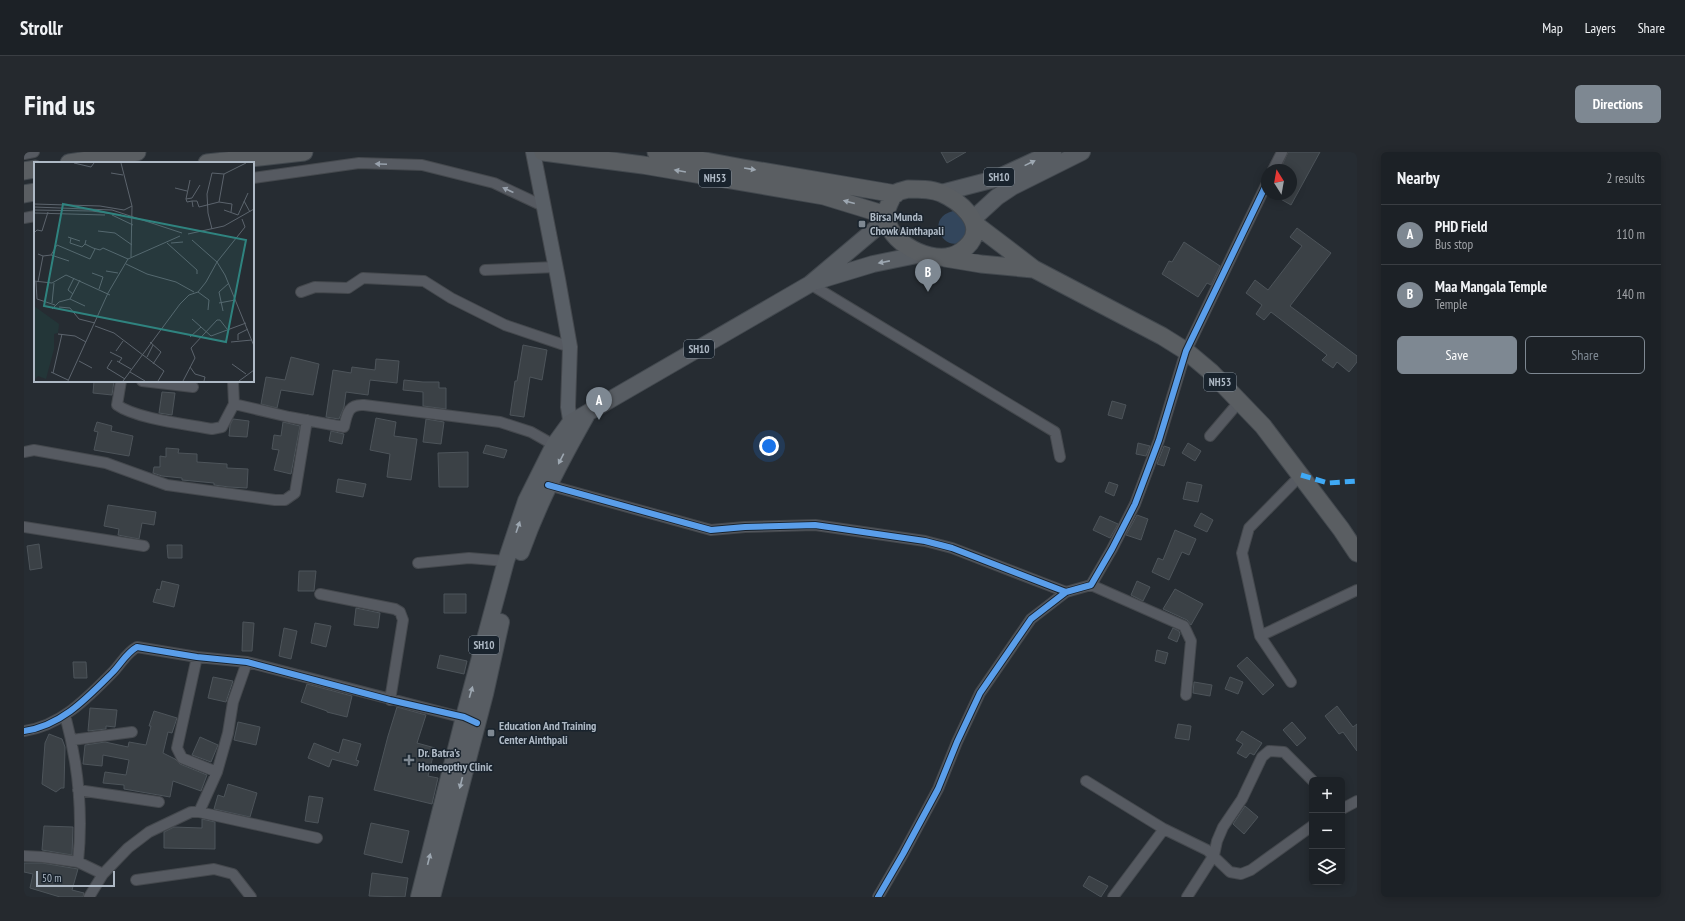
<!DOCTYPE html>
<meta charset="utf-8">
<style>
body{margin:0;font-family:"PT Sans Narrow",sans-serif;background:#25292e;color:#f1f3f6}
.controls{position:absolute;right:12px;bottom:12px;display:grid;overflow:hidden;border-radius:6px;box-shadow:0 2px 10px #0003}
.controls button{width:36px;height:36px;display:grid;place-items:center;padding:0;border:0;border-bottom:1px solid #3a3e43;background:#1c2126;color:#f1f3f6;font:20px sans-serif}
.compass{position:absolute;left:1237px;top:12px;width:36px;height:36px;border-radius:50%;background:#1c2126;box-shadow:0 2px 10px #0003;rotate:349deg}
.scale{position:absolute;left:12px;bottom:10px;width:79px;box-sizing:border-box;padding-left:4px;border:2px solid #aeb9c5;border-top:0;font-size:11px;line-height:14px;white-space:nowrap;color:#aeb9c5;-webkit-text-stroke:3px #19232d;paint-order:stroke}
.you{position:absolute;left:745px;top:294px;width:14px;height:14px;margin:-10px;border:3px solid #fff;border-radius:50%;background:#1a73e8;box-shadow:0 0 0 6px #1a73e833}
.badge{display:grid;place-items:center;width:26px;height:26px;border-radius:50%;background:#7e8892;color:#fff;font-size:13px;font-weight:700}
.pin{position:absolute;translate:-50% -33px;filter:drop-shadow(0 1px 2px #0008)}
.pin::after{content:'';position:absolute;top:21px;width:14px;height:12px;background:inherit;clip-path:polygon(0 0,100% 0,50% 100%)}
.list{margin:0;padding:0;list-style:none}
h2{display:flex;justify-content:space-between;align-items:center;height:52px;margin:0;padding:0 16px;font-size:17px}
h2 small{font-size:13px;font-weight:400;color:#a0a3a7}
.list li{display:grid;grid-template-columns:26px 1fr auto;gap:12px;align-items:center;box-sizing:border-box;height:60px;padding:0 16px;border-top:1px solid #3a3e43}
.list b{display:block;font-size:15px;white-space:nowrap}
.list p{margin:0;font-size:13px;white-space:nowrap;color:#a0a3a7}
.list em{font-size:13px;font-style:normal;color:#a0a3a7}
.actions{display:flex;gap:8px;padding:12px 16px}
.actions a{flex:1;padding:9px 0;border:1px solid #7e8892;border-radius:6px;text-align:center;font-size:14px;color:#7e8892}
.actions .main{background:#7e8892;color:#fff}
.icon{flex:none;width:22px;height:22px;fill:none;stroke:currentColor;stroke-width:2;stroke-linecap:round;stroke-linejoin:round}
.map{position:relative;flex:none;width:1333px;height:745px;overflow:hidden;border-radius:6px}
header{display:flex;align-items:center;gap:24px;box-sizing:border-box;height:56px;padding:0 20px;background:#1c2126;border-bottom:1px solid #3a3e43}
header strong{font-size:19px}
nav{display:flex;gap:22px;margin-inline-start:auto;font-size:14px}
.intro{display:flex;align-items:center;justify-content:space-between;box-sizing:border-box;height:96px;padding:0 24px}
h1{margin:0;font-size:28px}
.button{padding:10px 18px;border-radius:6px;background:#7e8892;color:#fff;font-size:14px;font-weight:700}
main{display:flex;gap:24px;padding:0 24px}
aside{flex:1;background:#1c2126;border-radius:6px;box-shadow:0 2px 10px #0003}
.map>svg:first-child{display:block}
.water{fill:#33465c}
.building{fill:#3b4146;stroke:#4d545a}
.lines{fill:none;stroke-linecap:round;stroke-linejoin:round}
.minor-casing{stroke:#44484d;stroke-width:12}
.secondary-casing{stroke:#44484d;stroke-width:16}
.primary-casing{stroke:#43494f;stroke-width:18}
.trunk-casing{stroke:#42484e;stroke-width:19}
.minor{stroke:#565a61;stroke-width:10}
.secondary{stroke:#595f66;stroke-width:14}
.primary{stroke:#585d63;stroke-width:16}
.trunk{stroke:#5a5e62;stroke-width:17}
.quiet{stroke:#3fa9f5;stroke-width:5;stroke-dasharray:10 5;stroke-linecap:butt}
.cycleway-casing{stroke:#19232d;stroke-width:8}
.cycleway{stroke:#5a9eea;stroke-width:6}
.oneway{fill:#9da7b1}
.oneway2{fill:#98a1ac}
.poi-dot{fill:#7e8892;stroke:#19232d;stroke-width:1.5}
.labels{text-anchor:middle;stroke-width:3;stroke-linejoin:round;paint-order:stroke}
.shield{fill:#19232d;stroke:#818c97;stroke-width:1}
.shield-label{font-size:11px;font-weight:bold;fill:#aeb9c5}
.poi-label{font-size:12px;font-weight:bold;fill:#aeb9c5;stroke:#19232d;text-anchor:start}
.inset-road{fill:none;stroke:#5c646d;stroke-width:1}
.view{fill:#2f837f;fill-opacity:0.15;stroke:#2f837f;stroke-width:2}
.inset-edge{fill:none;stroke:#aeb9c5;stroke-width:2}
</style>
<header>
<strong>Strollr</strong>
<nav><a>Map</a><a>Layers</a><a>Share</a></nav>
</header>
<div class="intro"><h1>Find us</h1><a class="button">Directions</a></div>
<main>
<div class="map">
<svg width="1333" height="745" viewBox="0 0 1333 745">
<rect width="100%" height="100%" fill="#262c32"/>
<path class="water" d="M929,59L934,60L946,76C944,79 942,86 938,89C922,102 899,67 929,59Z"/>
<path class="building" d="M917,0H942L923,11Z
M1264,0H1296L1267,53L1248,42H1267V18H1256Z
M1273,76L1307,101L1266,154L1333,204V210L1325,220L1313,210L1309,216L1298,208L1303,203L1247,160L1240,168L1232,162L1238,153L1222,141L1231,128L1244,138L1278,94L1266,85Z
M1160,90L1196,114L1187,133L1183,131L1174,145L1138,122L1145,109L1148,110Z
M499,193L523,198L518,228L506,225L500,265L486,263L491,229H493Z
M267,205L295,212L289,243L257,238L253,256L237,252L242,225L261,228Z
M352,207L375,209L373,231L346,228L344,243L322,240L320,255L315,267L302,265L309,218L327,221L328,215L351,218Z
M380,228L399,230H415V236H422V257L399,254V240L379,238Z
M70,229H90L88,243L69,241Z
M138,240L151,241L148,263L135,261Z
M1088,249L1102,253L1098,267L1084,263Z
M352,266L372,270L370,284L393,287L387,328L363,325L366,302L346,298Z
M209,267L225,269L223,285L205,284L206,273Z
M402,267L420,270L417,292L399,290Z
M73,270L88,274L87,279L109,284L105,304L70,298L74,280L70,279Z
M259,270L276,274L267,322L250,318L255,298L248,297L250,283L257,284Z
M307,279L320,282L318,292L305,289Z
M1114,291L1126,294L1122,304L1112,302Z
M1164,291L1177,299L1171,309L1158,301Z
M462,293L483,298L480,306L459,301Z
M1140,294L1146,296L1140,314L1133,312Z
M142,296L155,297L154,301L173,302V310L203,312V316L224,317L223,336L205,335L190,333V331L158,328V326L138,324L129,321L130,315H136V304L142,305Z
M444,300V335H415L414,301Z
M314,327L342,332L339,345L312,340Z
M1085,330L1094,333L1090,344L1081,340Z
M1163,330L1178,333L1174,350L1159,347Z
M84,353L132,360L130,373L118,371L115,387L94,383L95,377L80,374Z
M1177,361L1189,368L1183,380L1170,374Z
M1113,363L1124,367L1117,388L1102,383Z
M1076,364L1094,372L1086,386L1069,378Z
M1151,378L1172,387L1165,403L1158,400L1145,428L1128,420L1134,406L1139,408Z
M15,392L18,416L6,418L3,394Z
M143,393H158V406H144Z
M275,419H292L290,439H274Z
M138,429L155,433L150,455L129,450L133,437L136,438Z
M1113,429L1126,435L1119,449L1107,443Z
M1151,437L1179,452L1167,473L1163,468L1139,457Z
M420,442H442V461H420Z
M332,456L356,461L354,476L330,473Z
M219,470L230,471L228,499H218Z
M291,471L307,474L302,495L287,491Z
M260,476L273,479L267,507L255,504Z
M1149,476L1155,479L1156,482L1153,490L1144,486Z
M1133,498L1144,501L1141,512L1131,509Z
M416,503L443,509L440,522L413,516Z
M1223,505L1250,533L1239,543L1213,514Z
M49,510H62L63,526H50Z
M189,525L209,529L202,550L184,546Z
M1206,525L1219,530L1214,542L1201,537Z
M1170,530L1188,533L1186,544L1169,541Z
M283,532L328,544L323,565L303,560V559L277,550Z
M1313,554L1329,575L1333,572V599L1319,580L1315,582L1301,564Z
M373,555L402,563L393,591L411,596L404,624L414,626L408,652L350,638L364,584Z
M66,556L93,558L91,575L82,574V577L64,579Z
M130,559L153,566L148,581L144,580L139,601L151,607L156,612L183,623L177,639L149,629L146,645L100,637V633L79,631L81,620L102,623L105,608L79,603L78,614L59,612L61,593L81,590L104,595L105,590L122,593L127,574H125Z
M214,570L236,575L232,593L210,588Z
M1268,570L1282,586L1273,594L1259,578Z
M1154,572L1167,574L1165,588L1151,586Z
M1218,579L1238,591L1230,603L1226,601L1222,606L1213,601L1219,592L1212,588Z
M25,582L38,587L41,595L40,636H37L32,640L18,632L21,591Z
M176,585L194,593L187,610L168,603Z
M319,587L337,592L332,608L335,609L333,614L308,607L305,615L284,606L290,591L315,601Z
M204,632L233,641L226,665L190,657L194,643L200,645Z
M285,644L299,646L294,671L281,669Z
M1221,654L1234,665L1220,682L1209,672Z
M178,667L191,670V697L140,696V680L150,675L178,676Z
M347,671L385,679L378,711L340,702Z
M20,674L49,675L48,703L18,698Z
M0,711H18L54,717L48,738L60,741L59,745H36L6,736L9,722L0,720Z
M348,721L384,726L381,745L345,744Z
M1065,724L1084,734L1077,745L1059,734Z"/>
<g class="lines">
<defs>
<path id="minor" d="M0,2L10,0
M1249,18L1258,0
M229,26L335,11L398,13L470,31L519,54
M0,66L11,64
M461,118L532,115
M786,132L1031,280L1036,305
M277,140L291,135L324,136L339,126L400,129L427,146L481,173L546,195
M97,229L93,253C113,267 162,272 188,277L198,275L210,252
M118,229L169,235
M209,229L210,252L265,265L320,275C323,262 324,252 340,253L476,270L507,280L530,293
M1186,284L1215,250
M0,300L10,298L82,311L143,333L251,348H261L271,341L283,268
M524,333L687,378L721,375L791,373L901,389L928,396L1042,440
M0,375L120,394
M394,411L445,406L482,409
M1067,433L1160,474L1167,489L1162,543
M296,442L371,457L376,460L379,468L366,548
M1236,484L1333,438
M173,505L153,596L158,606L193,620
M1267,530L1236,484L1218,401L1225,376L1277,323
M41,563C54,611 59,662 54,710
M0,579C37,574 63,546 88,521C97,512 102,501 113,495L173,505L223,510L444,567
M48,588L108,580
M1062,629L1140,677
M54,638L135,650
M1318,657L1333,649
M175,660L293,686
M0,704L19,705L54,710L79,722
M112,728L190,717L209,722L227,745
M65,745L79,722L104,696L125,680L167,660H175L193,620L204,581L209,550L223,510
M854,745L879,702L914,637L933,590L956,541L1007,467L1042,440L1067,433L1088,397L1111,352L1135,288L1162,199L1243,31
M1089,745L1140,677L1183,698L1206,720L1217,722L1227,718L1288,674
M1163,745L1190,703L1193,689L1199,675L1218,647L1238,605L1245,599L1260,600L1288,628"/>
<path id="secondary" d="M509,0L534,127L546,195L544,255L548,280"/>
<path id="primary" d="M917,41L971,27L1029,0
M949,67L973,45L988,35L1058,0
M793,129L849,112L898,102
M497,400C515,350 536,310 562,264
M395,745L440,565L482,409L502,349L530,293L546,271L786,132L863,67
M408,745L461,542L477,470"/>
<path id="trunk" d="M519,0L619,13L800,44L862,63
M632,0L719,16L872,42
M45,11L113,0
M183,11L280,0
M0,19L11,17
M884,37C895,37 907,37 917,41C935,49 962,70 946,91C941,97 935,102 927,104C902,111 856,86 863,57C865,52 868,44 872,41C875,39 880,38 884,37Z
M0,42L11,40
M951,72L1010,117L1138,184L1162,199L1187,220L1239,274L1317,377L1333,401
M921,106L957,112L1009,117"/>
</defs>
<use href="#minor" class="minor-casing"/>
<use href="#secondary" class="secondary-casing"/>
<use href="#primary" class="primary-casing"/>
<use href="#trunk" class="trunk-casing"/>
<use href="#minor" class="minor"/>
<use href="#secondary" class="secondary"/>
<use href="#primary" class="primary"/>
<use href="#trunk" class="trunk"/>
<path class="quiet" d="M1277,323L1304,331L1333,329"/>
<defs>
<path id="cycleway" d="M524,333L687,378L721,375L791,373L901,389L928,396L1042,440
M0,579C37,574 63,546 88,521C97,512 102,501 113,495L173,505L223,510L366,548L440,565L453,571
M854,745L879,702L914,637L933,590L956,541L1007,467L1042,440L1067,433L1088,397L1111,352L1135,288L1162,199L1243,31"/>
</defs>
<use href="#cycleway" class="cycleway-casing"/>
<use href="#cycleway" class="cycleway"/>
</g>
<defs><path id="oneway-solid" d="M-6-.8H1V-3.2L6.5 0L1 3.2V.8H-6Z"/></defs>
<g class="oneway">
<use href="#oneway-solid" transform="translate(1006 11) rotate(-26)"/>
<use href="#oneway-solid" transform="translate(726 17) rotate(9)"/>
<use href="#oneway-solid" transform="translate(656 19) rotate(-170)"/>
<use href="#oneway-solid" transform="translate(825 50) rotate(-165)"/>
<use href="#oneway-solid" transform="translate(860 110) rotate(169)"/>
<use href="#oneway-solid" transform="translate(537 307) rotate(117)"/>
<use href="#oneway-solid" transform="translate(494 375) rotate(-71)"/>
<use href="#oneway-solid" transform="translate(447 540) rotate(-74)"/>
<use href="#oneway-solid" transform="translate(437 631) rotate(104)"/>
<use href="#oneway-solid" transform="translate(405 707) rotate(-76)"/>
</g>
<g class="oneway2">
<use href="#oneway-solid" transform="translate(357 12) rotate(-178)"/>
<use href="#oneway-solid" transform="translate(484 38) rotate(-155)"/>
</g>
<g class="poi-dot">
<rect x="834" y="68" width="8" height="8" rx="2"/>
<rect x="463" y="577" width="8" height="8" rx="2"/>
<path d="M383 602h4v4h4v4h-4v4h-4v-4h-4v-4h4z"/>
</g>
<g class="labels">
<g class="shield">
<rect x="960" y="16" width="30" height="18" rx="3"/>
<rect x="675" y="17" width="32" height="18" rx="3"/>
<rect x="660" y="188" width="30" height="18" rx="3"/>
<rect x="1180" y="221" width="32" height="18" rx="3"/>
<rect x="445" y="484" width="30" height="18" rx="3"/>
</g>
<g class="shield-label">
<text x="975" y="29">SH10</text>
<text x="691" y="30">NH53</text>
<text x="675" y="201">SH10</text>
<text x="1196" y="234">NH53</text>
<text x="460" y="497">SH10</text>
</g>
<g class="poi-label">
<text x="846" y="69">Birsa Munda<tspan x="846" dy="14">Chowk Ainthapali</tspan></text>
<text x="475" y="578">Education And Training<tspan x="475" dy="14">Center Ainthpali</tspan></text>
<text x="394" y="605">Dr. Batra's<tspan x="394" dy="14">Homeopthy Clinic</tspan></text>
</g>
</g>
<g transform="translate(10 10)">
<rect width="220" height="220" fill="#262c32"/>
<path d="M0,144L25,162L24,171L20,172V187L12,217L4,214L0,218Z" fill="#233638"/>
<path class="inset-road" d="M40,1L57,5L60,1M87,1L98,44L97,95M77,11L89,13M156,18L152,37L153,40L158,39L159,45M141,26L153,29M152,37L158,36L166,23M158,39H163L165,45L185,40L198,42L197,50M210,39L216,50M185,40L190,12M0,42L66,44L90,48L98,44M0,45L78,48L148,71M0,48L58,49L87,53M190,48L204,53M0,51L71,53M78,53L99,63M204,53L214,31M178,67L174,51L173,32L178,11L190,12L212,1M64,69L81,71L98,83M0,71L3,68L8,69L14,50M154,72L190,64L220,47M34,75L46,79M37,76L36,81L48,85L51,82M52,78L51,82L59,86L66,88L69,86L94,97M158,78L183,100L191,113L220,184M133,81L163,108V112M137,81L149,80M17,93L35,99M9,94L17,93L23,83L56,97L61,87M92,102L113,112L142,120L160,130M72,109L84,111M58,111L69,115L65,127M0,119L18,121L32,113L76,133M2,120L3,137L21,143M4,120L9,94L4,92M164,130L175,138L174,148M39,132L34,128L40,116M36,137L51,144M18,141L20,121M185,141L201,138M25,145L36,146L45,157L61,161M18,147L25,140L36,137L46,118M189,149L185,130L195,121M158,157L167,165M61,164L80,171L130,209L124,219M24,172L41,174L52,180M156,175L167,165L177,174L212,161M204,178V172L214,167M116,180L127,190L119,202M197,180L218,178M82,189L89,179M76,190L88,196L85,200M113,195L119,183M78,198L73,206L91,217M45,199L58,206M83,199L97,207M198,202L212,212M156,205L161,212L171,215L170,219M17,210L34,218M96,210L111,219M19,211L28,172M34,219L74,131L94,97L146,74M89,219L146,142L155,133L164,130L172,120L183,100L211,65L208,57M149,219L161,196L157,186L183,158H186L193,167M205,219L220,208"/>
<path class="view" d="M29,42L212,78L192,180L10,144Z"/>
<rect width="220" height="220" class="inset-edge"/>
</g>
</svg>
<div class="controls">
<button>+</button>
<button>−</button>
<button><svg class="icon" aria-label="layers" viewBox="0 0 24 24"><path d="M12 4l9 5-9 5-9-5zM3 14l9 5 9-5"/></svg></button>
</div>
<svg class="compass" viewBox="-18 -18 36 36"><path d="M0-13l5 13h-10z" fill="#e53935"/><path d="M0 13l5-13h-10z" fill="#a0a3a7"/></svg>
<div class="scale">50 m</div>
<div class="you"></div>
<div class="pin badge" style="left:575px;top:268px">A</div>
<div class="pin badge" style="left:904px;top:140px">B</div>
</div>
<aside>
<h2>Nearby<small>2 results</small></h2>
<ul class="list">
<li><span class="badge">A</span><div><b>PHD Field</b><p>Bus stop</p></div><em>110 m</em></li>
<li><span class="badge">B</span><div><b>Maa Mangala Temple</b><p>Temple</p></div><em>140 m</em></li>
</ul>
<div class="actions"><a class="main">Save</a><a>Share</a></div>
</aside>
</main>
